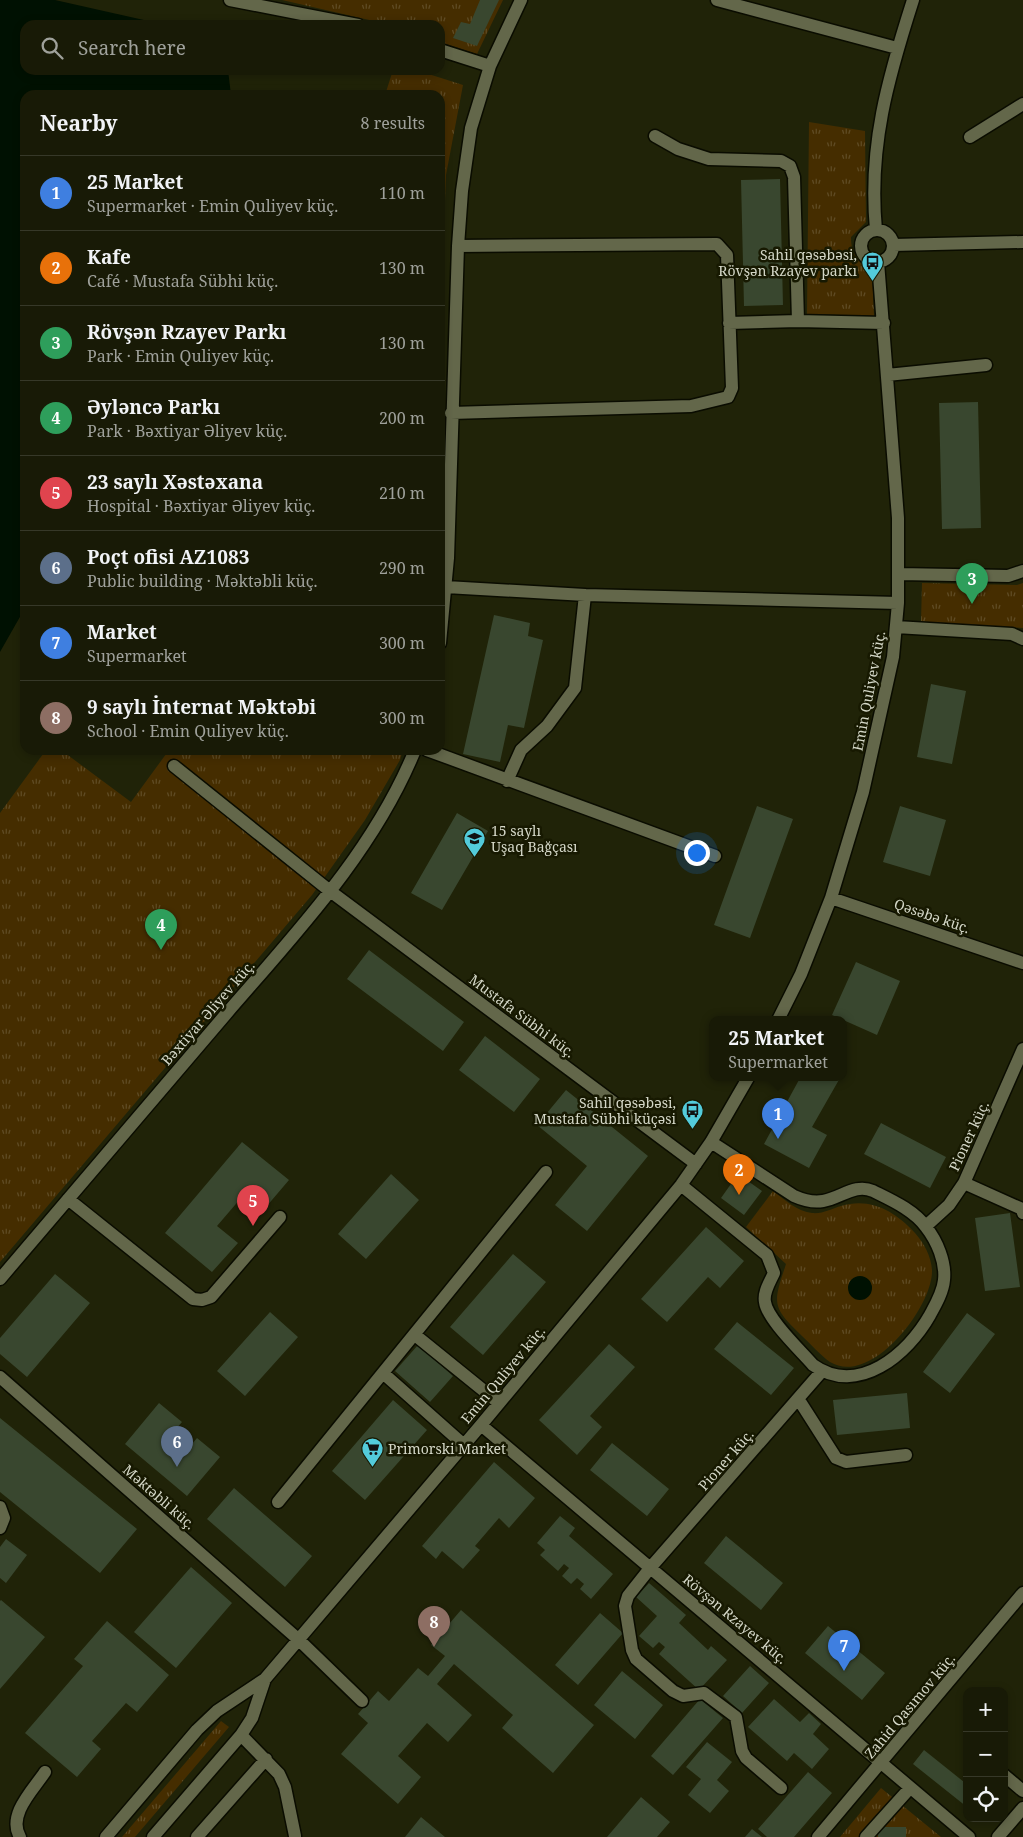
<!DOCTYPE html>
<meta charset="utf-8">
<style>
body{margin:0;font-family:"Noto Serif",serif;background:#252714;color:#f1f3f6}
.controls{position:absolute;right:15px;bottom:15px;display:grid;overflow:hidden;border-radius:10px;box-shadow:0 2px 8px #0003}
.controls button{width:45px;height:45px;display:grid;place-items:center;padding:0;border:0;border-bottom:1px solid #363828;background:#181a06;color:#f1f3f6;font:25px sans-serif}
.you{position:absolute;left:696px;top:852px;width:18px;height:18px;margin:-12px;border:4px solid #fff;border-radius:50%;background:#1a73e8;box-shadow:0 0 0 8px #1a73e833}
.badge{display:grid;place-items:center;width:32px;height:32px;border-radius:50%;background:#2563eb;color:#fff;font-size:16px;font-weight:700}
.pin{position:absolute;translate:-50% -41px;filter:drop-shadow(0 1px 2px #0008)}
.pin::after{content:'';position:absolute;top:26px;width:18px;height:15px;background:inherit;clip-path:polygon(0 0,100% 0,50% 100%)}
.popup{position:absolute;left:709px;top:1016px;width:138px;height:65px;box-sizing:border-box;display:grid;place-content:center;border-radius:10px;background:#181a06;filter:drop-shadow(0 1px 4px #0005);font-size:16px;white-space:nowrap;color:#9fa19b}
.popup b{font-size:19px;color:#f1f3f6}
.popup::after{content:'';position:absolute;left:50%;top:100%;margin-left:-10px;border:10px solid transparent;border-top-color:#181a06}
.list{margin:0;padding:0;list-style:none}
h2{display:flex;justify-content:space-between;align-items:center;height:65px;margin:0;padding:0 20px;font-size:21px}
h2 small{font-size:16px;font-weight:400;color:#9fa19b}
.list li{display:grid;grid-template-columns:32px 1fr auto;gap:15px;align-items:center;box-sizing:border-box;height:75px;padding:0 20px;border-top:1px solid #363828}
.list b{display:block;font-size:19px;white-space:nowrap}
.list p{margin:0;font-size:16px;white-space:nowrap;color:#9fa19b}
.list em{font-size:16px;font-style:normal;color:#9fa19b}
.icon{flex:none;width:28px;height:28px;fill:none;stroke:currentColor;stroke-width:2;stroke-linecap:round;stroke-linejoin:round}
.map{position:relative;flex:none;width:1023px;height:1837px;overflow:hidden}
.search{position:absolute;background:#181a06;box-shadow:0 2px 8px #0003;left:20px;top:20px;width:425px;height:55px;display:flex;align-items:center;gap:12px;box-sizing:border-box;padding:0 18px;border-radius:15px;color:#9fa19b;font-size:19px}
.panel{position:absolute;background:#181a06;box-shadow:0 2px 8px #0003;left:20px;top:90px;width:425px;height:665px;border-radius:15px}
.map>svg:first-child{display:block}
.grass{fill:url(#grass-tufts)}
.water{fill:#001102}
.building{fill:#39472f}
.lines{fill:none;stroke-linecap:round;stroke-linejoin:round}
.minor-casing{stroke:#0a0c00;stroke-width:15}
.minor{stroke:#63674a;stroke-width:12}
.labels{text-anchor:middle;stroke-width:5;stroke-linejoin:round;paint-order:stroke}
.poi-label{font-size:14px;fill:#d4d7c7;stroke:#171901;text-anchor:end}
.street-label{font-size:14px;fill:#d4d7c7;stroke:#171901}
</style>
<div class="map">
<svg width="1023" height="1837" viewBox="0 0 1023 1837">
<defs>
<pattern id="grass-tufts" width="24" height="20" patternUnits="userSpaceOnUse" patternTransform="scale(1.25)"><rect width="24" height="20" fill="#452d00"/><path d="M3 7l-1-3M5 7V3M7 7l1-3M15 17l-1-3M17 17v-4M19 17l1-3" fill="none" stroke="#5f4b24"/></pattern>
</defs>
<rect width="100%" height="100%" fill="#202308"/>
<path class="grass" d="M282,0H503L477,54L440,42V25H391Z
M393,70H416L463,85L446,175L440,331V95H385Z
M809,122L865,131L866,222L851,237C851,254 857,260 872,269L874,316L807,314Z
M922,583L1017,585L1023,583V628L921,622Z
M46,750H61L131,802L169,750H403L400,760L365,820L312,895L0,1262V813Z
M773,1191C784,1199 798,1212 812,1213C823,1214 831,1209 841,1206C870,1197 895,1211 915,1233C924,1243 931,1256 932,1270C933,1307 871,1387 830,1362C820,1355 811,1344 802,1336C771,1306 773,1304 786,1264L746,1227Z
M221,1721L229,1727L135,1837H122Z
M881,1788L941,1837H840Z"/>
<path class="water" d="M0,0H55L166,25H25V70H228L231,95H25V608L0,652Z
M848 1288a12 12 0 1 1 24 0a12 12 0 1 1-24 0Z"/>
<path class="building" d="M480,0H499L477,46L453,38L461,22L470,24Z
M780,179L783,305L744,306L741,180Z
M978,402L981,528L942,529L939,403Z
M494,615L530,623L528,636L543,640L524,728L508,725L500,762L463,754Z
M931,684L966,691L952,764L917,757Z
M757,806L793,819L750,938L714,925Z
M900,806L946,820L930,876L883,862Z
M457,813L488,831L442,910L411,893Z
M369,950L464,1022L443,1051L347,979Z
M856,962L900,981L877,1035L832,1015Z
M485,1036L540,1079L514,1112L459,1070Z
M800,1078H840L812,1127L827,1135L809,1168L764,1144Z
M566,1090L648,1156L587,1231L555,1205L587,1166L537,1125Z
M881,1123L946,1157L930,1188L864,1154Z
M242,1142L289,1180L266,1207L247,1191L217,1226L238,1243L212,1272L165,1233Z
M391,1174L419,1200L366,1259L338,1234Z
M738,1174L762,1191L744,1215L721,1198Z
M1010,1213L1020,1287L985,1291L975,1218Z
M706,1227L744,1261L720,1288L708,1277L667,1322L641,1299Z
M513,1254L546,1282L483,1355L450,1327Z
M55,1274L90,1303L27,1377L0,1354V1338Z
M270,1312L298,1337L245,1396L217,1371Z
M967,1313L995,1334L950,1393L923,1372Z
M737,1322L794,1368L771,1395L714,1349Z
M609,1344L635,1367L590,1416L602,1427L577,1455L539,1420Z
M418,1345L453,1376L430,1402L395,1371Z
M907,1393L910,1428L837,1435L833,1400Z
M393,1400L427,1430L365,1500L332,1471Z
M159,1403L182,1422L170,1436L187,1450L197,1438L220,1457L187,1496L125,1444Z
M0,1418L137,1529L100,1573L0,1492Z
M612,1443L669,1489L647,1516L590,1470Z
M494,1462L535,1498L509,1528L499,1518L475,1546L480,1550L463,1569L442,1551L436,1559L422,1546Z
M234,1488L312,1556L285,1587L207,1519Z
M560,1516L575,1528L569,1536L613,1574L591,1599L580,1589L584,1584L577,1578L571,1584L562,1576L569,1568L564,1564L558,1571L540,1555L545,1550L537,1543Z
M726,1536L783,1583L761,1610L704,1563Z
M6,1539L27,1555L6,1583L0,1578V1547Z
M191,1567L232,1603L176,1668L134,1632Z
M649,1583L686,1615L679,1623L708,1650L711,1646L727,1660L699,1690L659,1654L665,1647L659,1642L653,1648L639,1636L657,1616L636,1597Z
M1,1600L45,1637L0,1689V1601Z
M461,1610L594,1725L553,1773L502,1728L513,1715L454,1664L437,1684L472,1715L448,1742L427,1723L398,1756L421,1777L398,1804L341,1754L368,1723L358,1714L378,1691L389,1701L418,1668L428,1676L445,1656L431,1645Z
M600,1613L623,1633L578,1685L555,1665Z
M107,1621L169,1675L137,1712L126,1703L92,1741L101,1749L77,1777L25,1733L83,1666L74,1659Z
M828,1626L885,1673L862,1700L805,1653Z
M750,1666L769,1683L742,1713L723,1696Z
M622,1671L663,1705L635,1739L594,1705Z
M700,1699L723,1718L673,1775L651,1756Z
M774,1699L800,1722L809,1713L821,1724L813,1734L829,1749L812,1769L794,1753L787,1761L748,1727Z
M707,1742L732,1762L717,1780L729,1791L710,1813L688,1795L701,1779L686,1767Z
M924,1750L964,1782L967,1779V1807L913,1764Z
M808,1772L832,1793L794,1837H767L758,1829Z
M641,1797L670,1822L657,1837H607Z
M421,1817L445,1837H405Z
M878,1827H906V1837H878Z
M752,1829L762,1837H745Z"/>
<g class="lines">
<defs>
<path id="minor" d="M230,0L358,25
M717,0L897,48
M440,50L490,66
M655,136L678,149L709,159L781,161L790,166L794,177L798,321
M970,137L1023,104
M876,230C868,147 888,78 913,0
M861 246a16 16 0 1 1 32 0a16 16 0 1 1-32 0Z
M893,245L1023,242
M729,323L798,321L884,323
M887,375L986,365
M451,413L691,406L728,397L732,388L727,255L717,244L458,246
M899,574L1008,576L1023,571
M446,587L585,595L898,603
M896,627L1012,634L1023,639
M440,643L448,558L458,246L462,191L471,128L490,66L521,0
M427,750L715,856
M174,766L330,891L696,1164
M507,781L521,750L547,726L575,688L585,595
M831,898L1023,963
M778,1020L801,974L831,898L863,792L893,657L898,603V518L878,262
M964,1183L1022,1209L1023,1213
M681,1185L767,1255L774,1273C770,1282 763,1292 765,1302C767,1319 801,1351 813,1365C858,1397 908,1354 930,1315C936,1304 943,1292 944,1280C946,1262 937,1241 926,1227C914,1210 891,1200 873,1191C855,1183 841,1198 823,1201C812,1203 803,1200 794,1196L711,1142
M68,1199L193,1299L202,1300L211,1297L280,1217
M926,1226L949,1205L964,1183L1023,1049
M0,1279C75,1191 151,1102 226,1014C296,933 374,851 415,750
M415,1335L499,1403
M384,1374L464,1445
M0,1377L299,1640L362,1701
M799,1400L836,1458L846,1462L906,1455
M481,1425L969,1837
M278,1502L546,1172
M0,1507L4,1518L0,1528
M241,1735L279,1774L285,1787L295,1836
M1004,1775L1023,1791
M781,1788L746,1758L742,1751L736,1717L704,1693L683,1696L673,1691L636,1659L632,1650L625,1606L628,1596L651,1567L822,1371
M20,1837C7,1815 33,1790 45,1772
M106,1837L197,1730L217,1711L265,1679L481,1425L681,1185L711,1142L748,1078
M153,1837L241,1735L252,1718L265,1679
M197,1837L266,1759
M818,1837L1023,1593
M866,1837L910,1788
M998,1837L1023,1808"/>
</defs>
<use href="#minor" class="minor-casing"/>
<use href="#minor" class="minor"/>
</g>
<defs>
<symbol id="bus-pin" viewBox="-11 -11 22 30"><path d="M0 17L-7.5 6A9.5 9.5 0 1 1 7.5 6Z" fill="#53cbdb" stroke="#171901"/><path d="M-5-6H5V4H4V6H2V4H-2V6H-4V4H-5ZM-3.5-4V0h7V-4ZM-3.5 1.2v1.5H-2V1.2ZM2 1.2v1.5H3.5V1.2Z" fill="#111"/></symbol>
<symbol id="school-pin" viewBox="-11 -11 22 30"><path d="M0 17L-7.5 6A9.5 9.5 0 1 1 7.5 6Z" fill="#53cbdb" stroke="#171901"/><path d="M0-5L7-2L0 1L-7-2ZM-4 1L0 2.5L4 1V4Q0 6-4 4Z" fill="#111"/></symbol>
<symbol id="supermarket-pin" viewBox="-11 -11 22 30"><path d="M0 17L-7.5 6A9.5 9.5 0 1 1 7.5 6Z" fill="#53cbdb" stroke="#171901"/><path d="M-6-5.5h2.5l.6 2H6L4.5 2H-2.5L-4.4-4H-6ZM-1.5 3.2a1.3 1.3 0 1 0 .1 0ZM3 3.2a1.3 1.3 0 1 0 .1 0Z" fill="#111"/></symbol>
</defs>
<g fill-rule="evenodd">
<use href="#bus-pin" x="860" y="250" width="25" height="34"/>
<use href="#school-pin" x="462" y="826" width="25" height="34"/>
<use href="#bus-pin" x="680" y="1098" width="25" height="34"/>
<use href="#supermarket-pin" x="360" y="1436" width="25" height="34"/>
</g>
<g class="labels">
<g class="poi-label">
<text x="857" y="260">Sahil qəsəbəsi,<tspan x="857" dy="16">Rövşən Rzayev parkı</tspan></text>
<text x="491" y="836" text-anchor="start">15 saylı<tspan x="491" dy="16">Uşaq Bağçası</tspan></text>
<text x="676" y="1108">Sahil qəsəbəsi,<tspan x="676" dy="16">Mustafa Sübhi küçəsi</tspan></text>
<text x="388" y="1454" text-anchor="start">Primorski Market</text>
</g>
<g class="street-label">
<text transform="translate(869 691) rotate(-79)" y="5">Emin Quliyev küç.</text>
<text transform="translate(932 916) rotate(19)" y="5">Qəsəbə küç.</text>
<text transform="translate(208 1013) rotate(-49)" y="5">Bəxtiyar Əliyev küç.</text>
<text transform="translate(522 1016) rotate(37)" y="5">Mustafa Sübhi küç.</text>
<text transform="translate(969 1136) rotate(-65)" y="5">Pioner küç.</text>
<text transform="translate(503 1375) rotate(-50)" y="5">Emin Quliyev küç.</text>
<text transform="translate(726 1460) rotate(-49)" y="5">Pioner küç.</text>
<text transform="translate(159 1497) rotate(41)" y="5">Məktəbli küç.</text>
<text transform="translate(735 1619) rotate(40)" y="5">Rövşən Rzayev küç.</text>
<text transform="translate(910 1706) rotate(-50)" y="5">Zahid Qasımov küç.</text>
</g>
</g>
</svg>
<div class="controls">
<button>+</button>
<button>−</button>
<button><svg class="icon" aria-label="locate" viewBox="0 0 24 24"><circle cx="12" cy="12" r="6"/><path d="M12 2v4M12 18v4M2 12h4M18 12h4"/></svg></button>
</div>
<div class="you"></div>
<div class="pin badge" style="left:778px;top:1139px;background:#3f7fe0">1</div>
<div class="popup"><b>25 Market</b>Supermarket</div>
<div class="pin badge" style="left:739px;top:1195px;background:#e8710a">2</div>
<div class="pin badge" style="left:972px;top:604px;background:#2e9e5b">3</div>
<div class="pin badge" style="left:161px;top:950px;background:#2e9e5b">4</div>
<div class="pin badge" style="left:253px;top:1226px;background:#e0444e">5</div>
<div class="pin badge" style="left:177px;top:1467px;background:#5c6f8a">6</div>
<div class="pin badge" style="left:844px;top:1671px;background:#3f7fe0">7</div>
<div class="pin badge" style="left:434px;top:1647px;background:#8d6e63">8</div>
<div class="search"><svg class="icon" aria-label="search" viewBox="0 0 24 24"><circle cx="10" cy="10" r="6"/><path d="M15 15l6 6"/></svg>Search here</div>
<section class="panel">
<h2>Nearby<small>8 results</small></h2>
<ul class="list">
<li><span class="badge" style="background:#3f7fe0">1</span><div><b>25 Market</b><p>Supermarket · Emin Quliyev küç.</p></div><em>110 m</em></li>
<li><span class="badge" style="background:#e8710a">2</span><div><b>Kafe</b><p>Café · Mustafa Sübhi küç.</p></div><em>130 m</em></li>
<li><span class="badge" style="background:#2e9e5b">3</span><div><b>Rövşən Rzayev Parkı</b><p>Park · Emin Quliyev küç.</p></div><em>130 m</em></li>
<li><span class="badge" style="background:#2e9e5b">4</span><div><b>Əyləncə Parkı</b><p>Park · Bəxtiyar Əliyev küç.</p></div><em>200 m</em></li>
<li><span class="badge" style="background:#e0444e">5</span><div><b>23 saylı Xəstəxana</b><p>Hospital · Bəxtiyar Əliyev küç.</p></div><em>210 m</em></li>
<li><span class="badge" style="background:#5c6f8a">6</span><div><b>Poçt ofisi AZ1083</b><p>Public building · Məktəbli küç.</p></div><em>290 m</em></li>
<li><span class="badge" style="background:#3f7fe0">7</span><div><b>Market</b><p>Supermarket</p></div><em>300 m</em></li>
<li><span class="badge" style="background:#8d6e63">8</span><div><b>9 saylı İnternat Məktəbi</b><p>School · Emin Quliyev küç.</p></div><em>300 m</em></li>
</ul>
</section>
</div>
